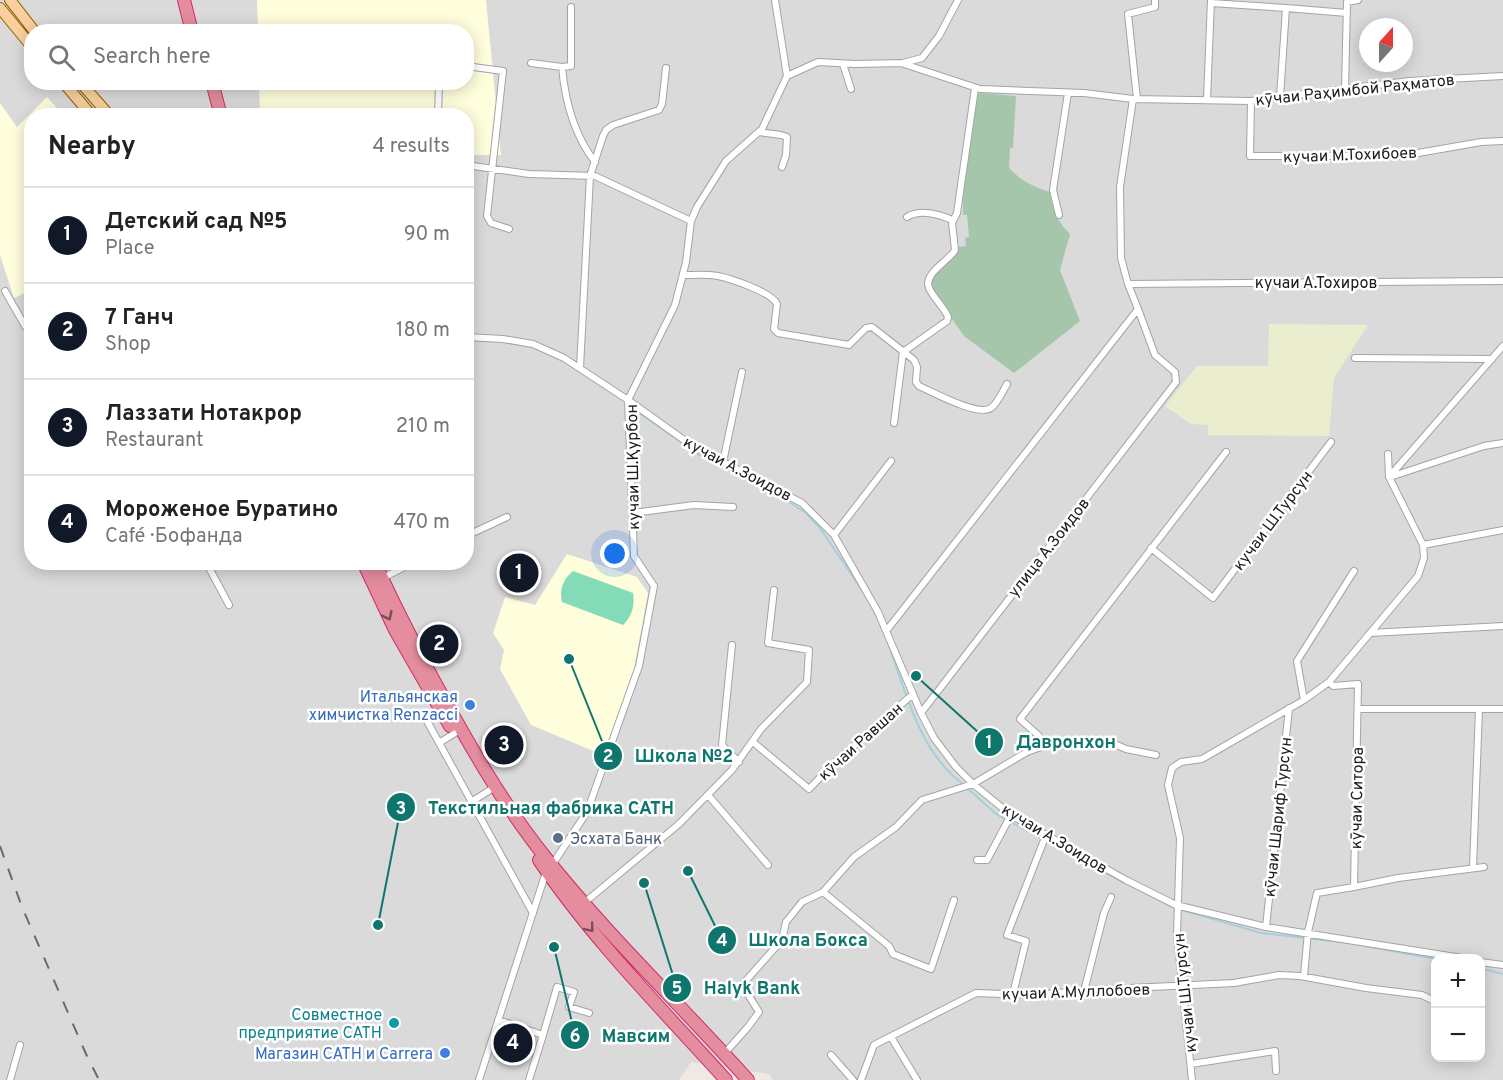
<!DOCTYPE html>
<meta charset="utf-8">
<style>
body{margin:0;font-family:Overpass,sans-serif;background:#f6f6f6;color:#222}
.controls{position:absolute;right:18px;bottom:18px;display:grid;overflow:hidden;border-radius:12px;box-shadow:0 3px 15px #0003}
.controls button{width:54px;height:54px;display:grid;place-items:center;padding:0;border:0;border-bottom:2px solid #e0e0e0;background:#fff;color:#222;font:30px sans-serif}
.compass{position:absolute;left:1359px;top:18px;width:54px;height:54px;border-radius:50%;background:#fff;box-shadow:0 3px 15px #0003;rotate:21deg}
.you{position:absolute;left:615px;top:554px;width:21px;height:21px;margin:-15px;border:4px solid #fff;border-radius:50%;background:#1a73e8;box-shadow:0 0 0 9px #1a73e833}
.badge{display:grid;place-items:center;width:39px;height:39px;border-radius:50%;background:#111827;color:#fff;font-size:20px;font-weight:700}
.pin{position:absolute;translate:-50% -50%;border:3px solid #fff;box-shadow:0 2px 6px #0006}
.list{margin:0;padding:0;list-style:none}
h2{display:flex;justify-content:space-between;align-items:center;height:78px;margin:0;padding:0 24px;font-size:26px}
h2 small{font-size:20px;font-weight:400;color:#767676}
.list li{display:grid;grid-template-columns:39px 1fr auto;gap:18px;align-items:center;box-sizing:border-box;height:96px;padding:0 24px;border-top:2px solid #e0e0e0}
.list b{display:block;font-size:22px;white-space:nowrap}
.list p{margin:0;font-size:20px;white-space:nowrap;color:#767676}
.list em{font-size:20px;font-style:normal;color:#767676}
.icon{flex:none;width:33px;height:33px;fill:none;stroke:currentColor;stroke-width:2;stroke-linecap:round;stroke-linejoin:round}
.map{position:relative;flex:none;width:1503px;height:1080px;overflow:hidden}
.search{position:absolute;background:#fff;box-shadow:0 3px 15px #0003;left:24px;top:24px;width:450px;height:66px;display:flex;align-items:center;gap:15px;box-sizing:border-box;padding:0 21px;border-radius:24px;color:#767676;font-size:22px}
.panel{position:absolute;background:#fff;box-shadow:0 3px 15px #0003;left:24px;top:108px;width:450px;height:462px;border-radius:24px}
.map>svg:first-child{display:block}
.residential{fill:#dbdada;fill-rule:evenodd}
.education{fill:#fefddc}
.farmland{fill:#ebedcf}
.cemetery{fill:#a5c6aa}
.pitch{fill:#83dbb8}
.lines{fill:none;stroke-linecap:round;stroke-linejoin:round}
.stream{stroke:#a5cfdb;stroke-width:2}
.street-casing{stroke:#a4a4a4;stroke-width:8}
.primary-casing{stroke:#926104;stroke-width:12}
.highway-casing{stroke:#d32966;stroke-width:14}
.street{stroke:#fff;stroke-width:6}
.primary{stroke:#f9d09d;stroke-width:10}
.highway{stroke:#e48d9e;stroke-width:12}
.rail{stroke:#6b6b6b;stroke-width:2;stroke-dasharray:12 12;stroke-linecap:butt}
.oneway{stroke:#774f57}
.shop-dot{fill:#3f7fe0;stroke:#fff;stroke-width:2}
.service-dot{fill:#5c6f8a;stroke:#fff;stroke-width:2}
.culture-dot{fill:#0f9aa8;stroke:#fff;stroke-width:2}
.labels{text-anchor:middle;stroke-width:5;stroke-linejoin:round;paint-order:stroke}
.street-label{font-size:16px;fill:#1d1d1d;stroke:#fff}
.shop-label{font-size:16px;fill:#366cbe;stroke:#fff;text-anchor:end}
.service-label{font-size:16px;fill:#4e5e75;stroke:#fff;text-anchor:start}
.culture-label{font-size:16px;fill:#0d838f;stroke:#fff;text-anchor:end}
.leader{fill:none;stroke:#0f766e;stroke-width:2}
.callout-dot{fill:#0f766e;stroke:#fff;stroke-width:2}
.mark-label{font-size:18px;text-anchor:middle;font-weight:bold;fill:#fff}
.callout-label{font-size:18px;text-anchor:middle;font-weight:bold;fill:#0f766e;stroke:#fff;stroke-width:5;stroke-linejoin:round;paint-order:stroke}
</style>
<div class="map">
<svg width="1503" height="1080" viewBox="0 0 1503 1080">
<rect width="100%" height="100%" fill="#eeeae3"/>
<path class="residential" d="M0,0H1503V1080H773L769,1074L691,1062L679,1080H0ZM1368,27H1404V63H1368ZM32,32H466V82H32ZM32,116H466V562H32ZM1436,958H1480V1058H1436Z"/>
<path class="education" d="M257,0H486L501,155H467L466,116L260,115L259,83L466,82V32L258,31Z
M47,97L63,115L32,116L31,290L14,298L0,255V103L17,127Z
M567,554L637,577L648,593L633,674L603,755L531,725L500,669L504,650L493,633L505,597L535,605Z"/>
<path class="farmland" d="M1269,324L1368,325L1334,378L1329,436L1208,435V425L1191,424L1165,406L1197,366H1268Z"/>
<path class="cemetery" d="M981,93L1016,96L1013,148H1010L1009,168C1021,181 1034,187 1050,192C1052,210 1057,221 1070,234L1060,270L1080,321L1014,373L964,336L930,287V278L958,247L966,246L965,238L969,237L967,215H963V190L974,97Z"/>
<path class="pitch" d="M573,571L633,593C635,606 632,616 623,625L562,602C559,590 563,579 573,571Z"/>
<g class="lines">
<path class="stream" d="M635,410L698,454L780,496L806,513L820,528L862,590
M888,643C906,692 919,752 963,784
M967,788L996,814L1098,869L1172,907L1261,933L1350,943
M1365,946L1436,959
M1480,968L1503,974"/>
<defs>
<path id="street" d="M775,0L787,76
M1211,3L1286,8
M531,63L562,67C565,100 574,135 595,162
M843,64L851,89
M904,64L980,89L1084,93L1133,99L1251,101L1409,81L1503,76
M466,66L503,71L487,216L491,223L509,229
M562,67L571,66V7
M1345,90L1347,2L1358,0
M1280,97L1286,8L1347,13
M1137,99L1128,14L1155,7V0
M1207,100L1211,0
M1251,101L1250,156H1401L1481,142L1503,141
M438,116L439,82
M759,132L781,135L787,137L786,155L782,167
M466,165L529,174L595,176L691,221
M1059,215L1053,190L1068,93
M907,217C920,209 939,214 952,220
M684,275C695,275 707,274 718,276C732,279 771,292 777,304L774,329L778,333L849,345L866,328L872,327L914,360L917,367L916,382L919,386C933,392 978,417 991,408C997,404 1003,391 1007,384
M1128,284L1503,281
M5,291L25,326L32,322
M466,337L503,339L533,344L564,358L628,400L691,445L802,503L834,535L878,612L921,713L934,738L956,767L973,784L1011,815L1126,880L1176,905L1266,927L1462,958
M1355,358L1492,359
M580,368L590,176L603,136L606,130L613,125L659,110L662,104L666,68
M894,423L903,352L947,321L948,317C944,307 934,299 929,288C923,273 949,261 955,250L952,223L957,213L975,88
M723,462L742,372
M1389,477L1503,346
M1390,477L1484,446L1503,443
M633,513L694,505L733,507
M834,535L891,461
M466,536L507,517
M1423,545L1503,530
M1151,548L1213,598L1331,442
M206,562L229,605
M383,578L414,562
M887,630L1138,309L1128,284L1121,258L1120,187L1133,99
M1370,633L1503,626
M732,645L722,745L739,762
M1304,700L1297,661L1354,571
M1358,709H1503
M921,713L1176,382L1175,372L1155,355L1138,309
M427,721L533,913
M753,742L809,789L832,765L913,694
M439,743L455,733
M1027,751L1039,736L1020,719L1226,452
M708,795L768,865
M471,802L490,790
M977,860H987L1011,815
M552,865L587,812L639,666L654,586L634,556L628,400L675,305L686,262L691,221L697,207L726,161L762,129L787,76L818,62L855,64L903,63L922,58L939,36L958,0
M1473,868L1479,709
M1354,887L1398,878L1484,867
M823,892L889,946L893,954L931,969L954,900
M584,903L679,824L732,770L761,729L807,682L809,650L768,643L774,590
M1266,927L1289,708
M1480,962L1503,965
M1304,976L1308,932L1317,893L1354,887L1358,684L1333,686L1329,682
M1084,991L1104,913L1111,897
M1013,994L1026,941L1007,935L1046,835
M498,1020L543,1035L557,987L574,992L569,1007L589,1013
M891,1037L917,1080
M724,1054L748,1027L759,1012L742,985L782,940L786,922L802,902L823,892L854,857L896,827L922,800L973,784L1027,752L1044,746L1110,742L1126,749L1156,755
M831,1055L853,1080
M1191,1064L1275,1051L1276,1071
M10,1080L20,1045
M479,1080L546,872
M529,1080L543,1035
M861,1080L874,1045L976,993L1037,995L1089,990L1234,983L1279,975L1300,976L1366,988L1422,995L1436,1002
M1192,1080L1177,935L1180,838L1168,785L1172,768L1181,762L1202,759L1304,700L1329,682L1418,576L1424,558L1423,545L1389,477L1388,454"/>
<path id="primary" d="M10,0L35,32
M0,8L32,47
M63,82L92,116
M80,82L110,116"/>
<path id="highway" d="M184,0L192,32
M212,82L221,116
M363,562L395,630L450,726
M375,562C392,602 412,639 432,677C466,739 501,802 546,858C608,936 681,1005 748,1080
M539,860C593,940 662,1009 726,1080"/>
</defs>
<use href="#street" class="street-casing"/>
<use href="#primary" class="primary-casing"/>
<use href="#highway" class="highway-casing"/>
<use href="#street" class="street"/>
<use href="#primary" class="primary"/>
<use href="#highway" class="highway"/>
<path class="rail" d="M0,846L22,907L86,1054L99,1080"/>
</g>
<defs><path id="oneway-chevron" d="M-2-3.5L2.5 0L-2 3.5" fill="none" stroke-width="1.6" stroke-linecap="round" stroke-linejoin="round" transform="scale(1.5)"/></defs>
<g class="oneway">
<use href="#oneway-chevron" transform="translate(388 616) rotate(64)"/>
<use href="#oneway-chevron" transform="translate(590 928) rotate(50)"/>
</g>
<g class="shop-dot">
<circle cx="470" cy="705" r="6"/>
<circle cx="445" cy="1053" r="6"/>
</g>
<circle class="service-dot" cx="558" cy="838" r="6"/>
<circle class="culture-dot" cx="394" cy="1023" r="6"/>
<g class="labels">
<g class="street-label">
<text transform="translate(1355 89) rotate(-6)" y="6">кӯчаи Раҳимбой Раҳматов</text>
<text transform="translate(1350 154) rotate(-2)" y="6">кучаи М.Тохибоев</text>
<text x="1316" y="288">кучаи А.Тохиров</text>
<text transform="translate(632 467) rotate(-91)" y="6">кучаи Ш.Қурбон</text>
<text transform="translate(738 468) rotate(28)" y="6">кучаи А.Зоидов</text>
<text transform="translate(1272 520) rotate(-53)" y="6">кучаи Ш.Турсун</text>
<text transform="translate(1048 547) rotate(-52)" y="6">улица А.Зоидов</text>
<text transform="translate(860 741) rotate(-42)" y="6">кӯчаи Равшан</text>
<text transform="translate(1356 798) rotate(-89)" y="6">кӯчаи Ситора</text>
<text transform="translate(1277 817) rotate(-84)" y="6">кӯчаи Шариф Турсун</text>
<text transform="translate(1055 838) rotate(31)" y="6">кучаи А.Зоидов</text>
<text transform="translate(1076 991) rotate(-2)" y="6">кучаи А.Муллобоев</text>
<text transform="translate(1184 993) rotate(-96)" y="6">кучаи Ш.Турсун</text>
</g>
<g class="shop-label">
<text x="458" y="702">Итальянская<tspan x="458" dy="18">химчистка Renzacci</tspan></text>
<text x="433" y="1059">Магазин САТН и Carrera</text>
</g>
<g class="service-label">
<text x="570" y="844">Эсxата Банк</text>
</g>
<g class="culture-label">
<text x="382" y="1020">Совместное<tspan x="382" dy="18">предприятие CATH</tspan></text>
</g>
</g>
<path class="leader" d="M916 676L989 742M569 659L608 756M378 925L401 807M688 871L722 940M644 883L677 988M554 947L575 1035"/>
<g class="callout-dot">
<circle cx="916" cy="676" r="6"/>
<circle cx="569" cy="659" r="6"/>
<circle cx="378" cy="925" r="6"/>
<circle cx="688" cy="871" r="6"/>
<circle cx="644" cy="883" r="6"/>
<circle cx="554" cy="947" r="6"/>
<circle cx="989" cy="742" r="15"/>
<circle cx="608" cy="756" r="15"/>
<circle cx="401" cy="807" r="15"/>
<circle cx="722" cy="940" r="15"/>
<circle cx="677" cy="988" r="15"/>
<circle cx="575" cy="1035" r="15"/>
</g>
<g class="mark-label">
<text x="989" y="748">1</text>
<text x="608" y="762">2</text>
<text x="401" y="814">3</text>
<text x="722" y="946">4</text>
<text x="677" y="994">5</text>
<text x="575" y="1042">6</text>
</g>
<g class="callout-label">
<text x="1066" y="748">Давронхон</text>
<text x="684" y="762">Школа №2</text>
<text x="551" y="814">Текстильная фабрика САТН</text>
<text x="808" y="946">Школа Бокса</text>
<text x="752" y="994">Halyk Bank</text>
<text x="636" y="1042">Мавсим</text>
</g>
</svg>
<div class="controls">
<button>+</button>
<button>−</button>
</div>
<svg class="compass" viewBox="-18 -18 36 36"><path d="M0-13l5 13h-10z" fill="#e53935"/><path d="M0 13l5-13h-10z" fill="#767676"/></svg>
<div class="you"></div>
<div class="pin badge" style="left:519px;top:573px">1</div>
<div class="pin badge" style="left:439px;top:644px">2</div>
<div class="pin badge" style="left:504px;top:745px">3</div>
<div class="pin badge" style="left:513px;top:1043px">4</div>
<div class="search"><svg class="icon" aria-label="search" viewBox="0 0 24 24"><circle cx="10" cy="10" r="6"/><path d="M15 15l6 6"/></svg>Search here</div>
<section class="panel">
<h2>Nearby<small>4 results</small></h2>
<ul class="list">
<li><span class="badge">1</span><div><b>Детский сад №5</b><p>Place</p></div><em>90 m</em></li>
<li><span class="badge">2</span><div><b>7 Ганч</b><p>Shop</p></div><em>180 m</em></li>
<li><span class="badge">3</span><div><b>Лаззати Нотакрор</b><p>Restaurant</p></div><em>210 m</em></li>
<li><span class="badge">4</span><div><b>Мороженое Буратино</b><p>Café · Бофанда</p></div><em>470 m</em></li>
</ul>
</section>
</div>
